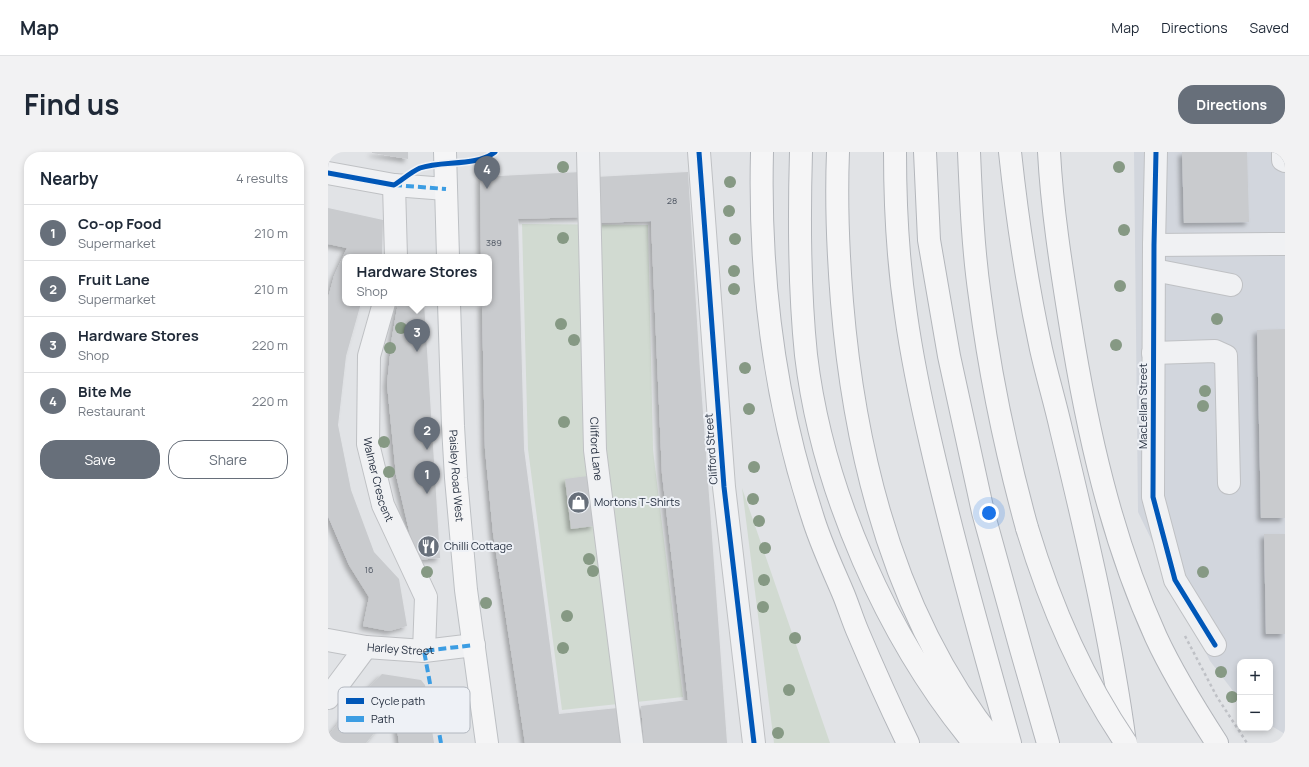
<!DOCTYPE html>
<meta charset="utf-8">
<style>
body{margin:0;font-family:Manrope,sans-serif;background:#f2f2f3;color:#1f2937}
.controls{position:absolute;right:12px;bottom:12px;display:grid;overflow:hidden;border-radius:8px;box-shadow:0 2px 6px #0003}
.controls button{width:36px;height:36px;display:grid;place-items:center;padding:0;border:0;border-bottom:1px solid #e0e1e3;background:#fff;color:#1f2937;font:20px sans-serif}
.you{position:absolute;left:661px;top:361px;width:14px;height:14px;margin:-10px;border:3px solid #fff;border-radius:50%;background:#1a73e8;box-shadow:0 0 0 6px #1a73e833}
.badge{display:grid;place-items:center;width:26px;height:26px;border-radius:50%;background:#676f7a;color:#fff;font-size:13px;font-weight:700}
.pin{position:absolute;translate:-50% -33px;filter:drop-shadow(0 1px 2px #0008)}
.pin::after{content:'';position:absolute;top:21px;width:14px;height:12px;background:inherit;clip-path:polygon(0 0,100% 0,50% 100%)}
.popup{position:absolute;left:14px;top:102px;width:150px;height:52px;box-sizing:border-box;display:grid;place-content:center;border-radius:8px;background:#fff;filter:drop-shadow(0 1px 3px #0005);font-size:13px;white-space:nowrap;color:#747a83}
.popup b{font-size:15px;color:#1f2937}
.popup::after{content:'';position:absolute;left:50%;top:100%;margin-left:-8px;border:8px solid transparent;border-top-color:#fff}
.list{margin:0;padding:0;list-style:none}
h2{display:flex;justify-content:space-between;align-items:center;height:52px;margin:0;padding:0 16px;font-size:17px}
h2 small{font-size:13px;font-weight:400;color:#747a83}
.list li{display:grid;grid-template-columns:26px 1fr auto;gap:12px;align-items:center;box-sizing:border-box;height:56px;padding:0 16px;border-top:1px solid #e0e1e3}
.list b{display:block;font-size:15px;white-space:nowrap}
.list p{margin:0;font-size:13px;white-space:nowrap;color:#747a83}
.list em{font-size:13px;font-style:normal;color:#747a83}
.actions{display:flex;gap:8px;padding:12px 16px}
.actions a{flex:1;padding:9px 0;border:1px solid #676f7a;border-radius:16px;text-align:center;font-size:14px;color:#676f7a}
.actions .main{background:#676f7a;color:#fff}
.map{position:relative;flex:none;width:957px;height:591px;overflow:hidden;border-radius:16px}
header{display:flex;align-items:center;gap:24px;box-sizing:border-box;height:56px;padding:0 20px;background:#fff;border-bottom:1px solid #e0e1e3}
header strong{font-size:19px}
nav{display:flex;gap:22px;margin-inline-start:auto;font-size:14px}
.intro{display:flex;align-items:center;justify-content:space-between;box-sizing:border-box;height:96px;padding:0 24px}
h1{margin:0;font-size:28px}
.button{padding:10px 18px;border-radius:16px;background:#676f7a;color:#fff;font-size:14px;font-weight:700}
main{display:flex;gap:24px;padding:0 24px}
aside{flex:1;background:#fff;border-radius:16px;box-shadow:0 2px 6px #0003}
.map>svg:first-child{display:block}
.built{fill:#d2d6dd}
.green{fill:#d1dad1}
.building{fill:#c9cbce;filter:url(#shadow)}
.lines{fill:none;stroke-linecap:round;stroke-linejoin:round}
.minor-casing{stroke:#bfc1c4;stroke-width:24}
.major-casing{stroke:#bdc0c4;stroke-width:24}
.highway-casing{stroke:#b3b6bb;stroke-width:24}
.path{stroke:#bfc1c6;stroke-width:2.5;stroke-dasharray:3 3;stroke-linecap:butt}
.minor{stroke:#f0f1f3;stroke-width:22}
.major{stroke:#f5f5f6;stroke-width:22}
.highway{stroke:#f5f5f6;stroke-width:22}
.highway-bridge-casing{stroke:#b3b6bb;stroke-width:24;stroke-linecap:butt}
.highway-bridge{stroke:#f5f5f6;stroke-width:22}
.quiet{stroke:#3c9de3;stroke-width:4;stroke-dasharray:8 4;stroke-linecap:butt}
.cycleway-casing{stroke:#eef1f6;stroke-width:8}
.cycleway{stroke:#0057b8;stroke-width:5}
.tree{fill:#869984}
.labels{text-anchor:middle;stroke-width:4;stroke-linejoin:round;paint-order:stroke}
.number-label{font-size:9px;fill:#505864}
.street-label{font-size:11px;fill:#263040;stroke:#eef1f6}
.poi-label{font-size:11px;fill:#263040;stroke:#eef1f6;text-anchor:start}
.key{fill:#eef1f6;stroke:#b2b7bf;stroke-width:1}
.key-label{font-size:11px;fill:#263040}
</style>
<header>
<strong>Map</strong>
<nav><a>Map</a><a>Directions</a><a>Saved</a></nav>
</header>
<div class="intro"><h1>Find us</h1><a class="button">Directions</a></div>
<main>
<aside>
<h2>Nearby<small>4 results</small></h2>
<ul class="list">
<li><span class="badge">1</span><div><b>Co-op Food</b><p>Supermarket</p></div><em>210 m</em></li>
<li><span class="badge">2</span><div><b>Fruit Lane</b><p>Supermarket</p></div><em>210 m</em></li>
<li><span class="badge">3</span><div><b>Hardware Stores</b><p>Shop</p></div><em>220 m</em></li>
<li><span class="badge">4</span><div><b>Bite Me</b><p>Restaurant</p></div><em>220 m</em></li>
</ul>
<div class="actions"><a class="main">Save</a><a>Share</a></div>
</aside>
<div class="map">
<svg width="957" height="591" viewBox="0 0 957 591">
<defs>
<filter id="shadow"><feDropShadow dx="-3.5" dy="3.5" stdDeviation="2" flood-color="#0004"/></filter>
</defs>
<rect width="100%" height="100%" fill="#e1e3e6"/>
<path class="built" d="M806,0H957V582L942,573V510H912V548L882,509L810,360Z"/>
<path class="green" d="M194,72L320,73L325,298L355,545L234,558L200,297Z
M414,336L502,591H446Z"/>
<path class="building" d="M44,0H80V7L44,1Z
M854,0H919L921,70L856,71Z
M254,20L255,65L190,67L196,297L231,562L290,556L296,591H197L165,381L157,297L154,151H161V105H153L152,25Z
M360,20L372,220L399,591H316L313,554L360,548L334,322L323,69L269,71L268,25Z
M0,56L55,68L54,102L52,105H17V151H33L18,204L10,273L23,338L46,400L71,427L79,474L61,479L35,474L41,445L21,413L0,364V146L6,124L19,96L0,92Z
M70,151H96L112,406L88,408L68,323L59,232L64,185Z
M957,177V366H933L929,178Z
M260,324L266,374L243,377L237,327Z
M936,382H957V482H938Z
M54,522L93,528L97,533L106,591H71L66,556L38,591H0V584L33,543Z"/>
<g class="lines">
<defs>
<g id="minor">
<path id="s1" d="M260,0L267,298L304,591"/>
<path d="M371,0L396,335L426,591"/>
<path d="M828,0L826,93L825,345L847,428L887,493"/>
<path d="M955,0V8L957,9"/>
<path d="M0,21L66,33L118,37"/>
<path d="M66,33L68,105"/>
<path d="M826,93L957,92"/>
<path d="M826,118L903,133"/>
<path id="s2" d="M56,151L41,204L40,292L55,353L98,445L96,499"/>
<path d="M825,201L887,199L898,204L901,331"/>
<path id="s3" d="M0,488L38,495L96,499L146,493"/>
<path d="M0,546L38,495"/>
</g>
<g id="major">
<path d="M117,0L120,105"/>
<path id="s4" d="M121,151L125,274L128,326L138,438L159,591"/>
</g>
<path id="highway" d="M434,0C431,122 446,247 484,363C492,390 504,415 515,441C520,453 524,466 529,478C545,516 562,554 580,591
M473,0C471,68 471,135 478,203C494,338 559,486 646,591
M510,0C508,50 510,100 514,150C527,307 567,466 667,591
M567,0C567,54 570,110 578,163C584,206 593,249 603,292C626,392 654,491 682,591
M597,0L601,88L621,204L655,360L693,497L720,591
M641,0C643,48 645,97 652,145C662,223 678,300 699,376
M682,0C689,66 699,132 713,197C719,224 727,250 733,277C758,381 783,485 797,591
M721,0C724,57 733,114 742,170C759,278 783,386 828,485C845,522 867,557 889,591"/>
</defs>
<use href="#minor" class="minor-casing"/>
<use href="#major" class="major-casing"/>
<use href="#highway" class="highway-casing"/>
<path class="path" d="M857,484L889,545L919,591"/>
<use href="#minor" class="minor"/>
<use href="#major" class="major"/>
<use href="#highway" class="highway"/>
<defs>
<path id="highway-bridge" d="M699,376C722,452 753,525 798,591"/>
</defs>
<use href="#highway-bridge" class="highway-bridge-casing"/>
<use href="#highway-bridge" class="highway-bridge"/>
<path class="quiet" d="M66,33L118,37
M113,591L96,499L146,493"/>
<defs>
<path id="cycleway" d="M371,0L396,335L426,591
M828,0L826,93L825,345L847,428L887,493
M0,21L66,33C74,28 83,20 92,16C114,8 148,15 167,0"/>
</defs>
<use href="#cycleway" class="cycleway-casing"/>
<use href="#cycleway" class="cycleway"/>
</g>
<g class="tree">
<circle cx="235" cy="15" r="6"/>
<circle cx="791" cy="15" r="6"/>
<circle cx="402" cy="30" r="6"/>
<circle cx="401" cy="59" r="6"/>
<circle cx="796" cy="78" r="6"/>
<circle cx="235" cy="86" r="6"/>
<circle cx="407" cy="87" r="6"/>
<circle cx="406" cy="119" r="6"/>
<circle cx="792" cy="134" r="6"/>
<circle cx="406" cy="137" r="6"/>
<circle cx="889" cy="167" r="6"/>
<circle cx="233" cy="172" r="6"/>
<circle cx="73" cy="176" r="6"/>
<circle cx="246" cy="188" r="6"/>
<circle cx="788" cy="193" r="6"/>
<circle cx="62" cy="196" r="6"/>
<circle cx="417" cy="216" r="6"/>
<circle cx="877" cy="239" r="6"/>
<circle cx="875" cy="254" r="6"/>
<circle cx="421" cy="257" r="6"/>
<circle cx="236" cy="270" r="6"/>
<circle cx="56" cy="290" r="6"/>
<circle cx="426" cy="315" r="6"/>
<circle cx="61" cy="320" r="6"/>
<circle cx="425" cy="347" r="6"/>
<circle cx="431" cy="369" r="6"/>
<circle cx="437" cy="396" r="6"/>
<circle cx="261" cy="407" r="6"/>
<circle cx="265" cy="419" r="6"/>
<circle cx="99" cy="420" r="6"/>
<circle cx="875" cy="420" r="6"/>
<circle cx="436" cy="428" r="6"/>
<circle cx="158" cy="451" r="6"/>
<circle cx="435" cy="455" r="6"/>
<circle cx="239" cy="464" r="6"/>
<circle cx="467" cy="486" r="6"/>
<circle cx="235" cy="496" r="6"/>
<circle cx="893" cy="520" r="6"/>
<circle cx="461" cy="538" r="6"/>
<circle cx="904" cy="545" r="6"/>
<circle cx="450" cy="581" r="6"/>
</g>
<defs>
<symbol id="shop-disc" viewBox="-11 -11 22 22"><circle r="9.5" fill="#676f7a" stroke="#eef1f6"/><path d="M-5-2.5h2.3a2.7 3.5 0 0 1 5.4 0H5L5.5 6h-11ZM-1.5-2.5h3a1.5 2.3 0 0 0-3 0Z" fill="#fff"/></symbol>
<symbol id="restaurant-disc" viewBox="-11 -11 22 22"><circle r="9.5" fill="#676f7a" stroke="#eef1f6"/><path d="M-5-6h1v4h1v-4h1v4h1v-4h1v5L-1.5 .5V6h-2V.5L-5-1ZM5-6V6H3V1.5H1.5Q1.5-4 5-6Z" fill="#fff"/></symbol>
</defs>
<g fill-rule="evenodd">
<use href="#shop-disc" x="238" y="338" width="25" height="25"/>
<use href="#restaurant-disc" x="88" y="382" width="25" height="25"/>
</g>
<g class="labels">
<g class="number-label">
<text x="344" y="52">28</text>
<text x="166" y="94">389</text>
<text x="41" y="421">16</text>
</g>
<g class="street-label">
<text transform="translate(815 254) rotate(-90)" y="4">MacLellan Street</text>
<text dy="4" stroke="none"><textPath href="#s1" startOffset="297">Clifford Lane</textPath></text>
<text transform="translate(383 297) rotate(-94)" y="4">Clifford Street</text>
<text dy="4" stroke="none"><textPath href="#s4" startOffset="173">Paisley Road West</textPath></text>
<text dy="4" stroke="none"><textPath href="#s2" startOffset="180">Walmer Crescent</textPath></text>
<text dy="4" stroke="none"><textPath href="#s3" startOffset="73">Harley Street</textPath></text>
</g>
<g class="poi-label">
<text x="266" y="354">Mortons T-Shirts</text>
<text x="116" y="398">Chilli Cottage</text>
</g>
</g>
<rect x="10" y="535" width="132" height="46" rx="6" class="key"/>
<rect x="18" y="546" width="18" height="6" fill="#0057b8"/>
<rect x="18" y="564" width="18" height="6" fill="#3c9de3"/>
<g class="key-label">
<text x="43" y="553">Cycle path</text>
<text x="43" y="571">Path</text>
</g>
</svg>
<div class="controls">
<button>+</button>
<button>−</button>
</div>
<div class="you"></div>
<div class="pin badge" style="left:99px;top:342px">1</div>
<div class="pin badge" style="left:99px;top:298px">2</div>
<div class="pin badge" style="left:89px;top:200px">3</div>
<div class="popup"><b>Hardware Stores</b>Shop</div>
<div class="pin badge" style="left:159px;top:37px">4</div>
</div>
</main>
